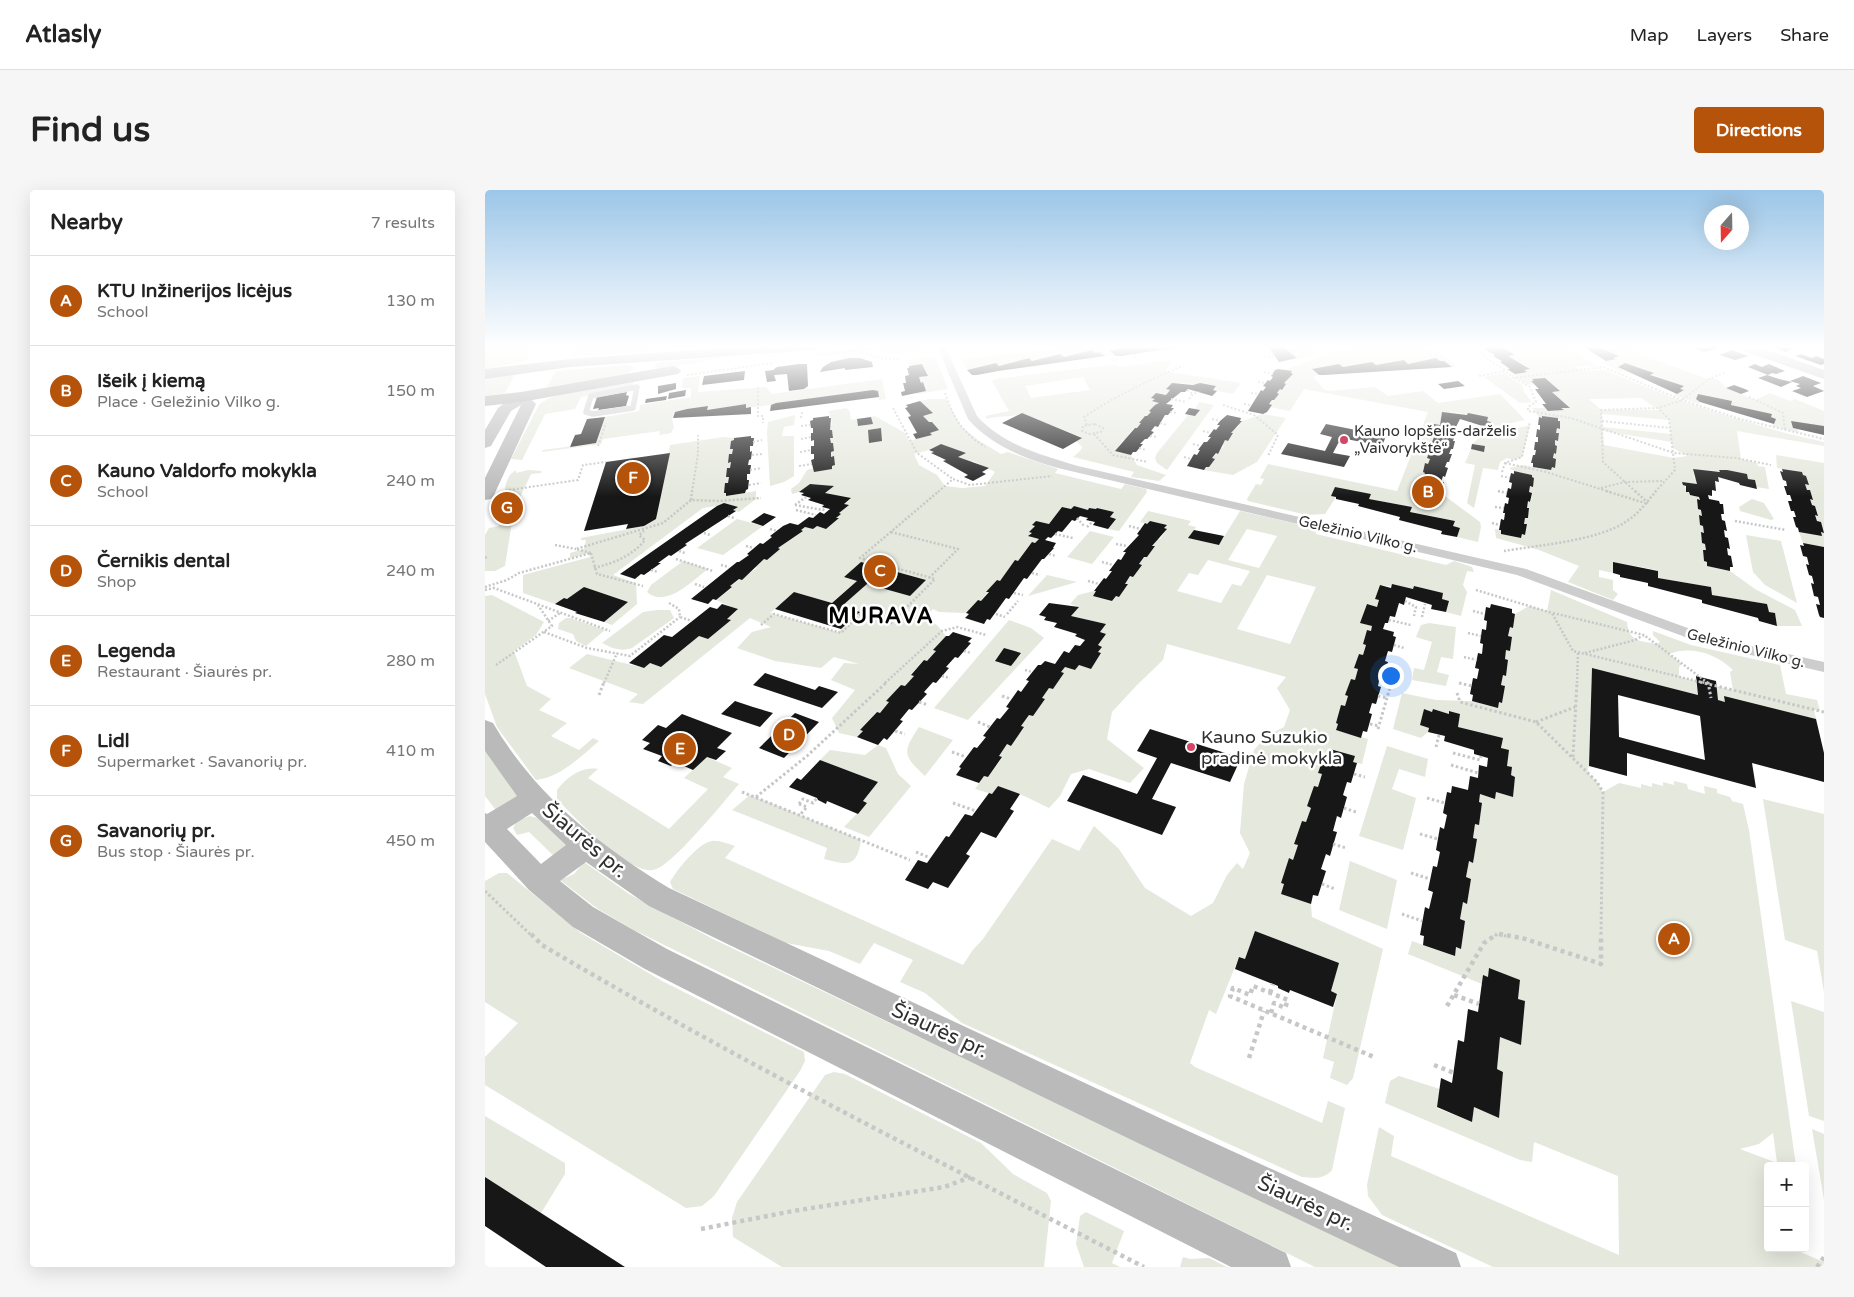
<!DOCTYPE html>
<meta charset="utf-8">
<style>
body{margin:0;font-family:"Varela Round",sans-serif;background:#f6f6f6;color:#222}
.controls{position:absolute;right:15px;bottom:15px;display:grid;overflow:hidden;border-radius:5px;box-shadow:0 5px 20px #0002}
.controls button{width:45px;height:45px;display:grid;place-items:center;padding:0;border:0;border-bottom:1px solid #e0e0e0;background:#fff;color:#222;font:25px sans-serif}
.compass{position:absolute;left:1219px;top:15px;width:45px;height:45px;border-radius:50%;background:#fff;box-shadow:0 5px 20px #0002;rotate:200deg}
.you{position:absolute;left:905px;top:485px;width:18px;height:18px;margin:-12px;border:4px solid #fff;border-radius:50%;background:#1a73e8;box-shadow:0 0 0 8px #1a73e833}
.badge{display:grid;place-items:center;width:32px;height:32px;border-radius:50%;background:#b45309;color:#fff;font-size:16px;font-weight:700}
.pin{position:absolute;translate:-50% -50%;border:2px solid #fff;box-shadow:0 1px 5px #0006}
.list{margin:0;padding:0;list-style:none}
h2{display:flex;justify-content:space-between;align-items:center;height:65px;margin:0;padding:0 20px;font-size:21px}
h2 small{font-size:16px;font-weight:400;color:#767676}
.list li{display:grid;grid-template-columns:32px 1fr auto;gap:15px;align-items:center;box-sizing:border-box;height:90px;padding:0 20px;border-top:1px solid #e0e0e0}
.list b{display:block;font-size:19px;white-space:nowrap}
.list p{margin:0;font-size:16px;white-space:nowrap;color:#767676}
.list em{font-size:16px;font-style:normal;color:#767676}
.map{position:relative;flex:none;width:1339px;height:1077px;overflow:hidden;border-radius:5px}
header{display:flex;align-items:center;gap:30px;box-sizing:border-box;height:70px;padding:0 25px;background:#fff;border-bottom:1px solid #e0e0e0}
header strong{font-size:24px}
nav{display:flex;gap:28px;margin-inline-start:auto;font-size:18px}
.intro{display:flex;align-items:center;justify-content:space-between;box-sizing:border-box;height:120px;padding:0 30px}
h1{margin:0;font-size:35px}
.button{padding:12px 22px;border-radius:5px;background:#b45309;color:#fff;font-size:18px;font-weight:700}
main{display:flex;gap:30px;padding:0 30px}
aside{flex:1;background:#fff;border-radius:5px;box-shadow:0 5px 20px #0002}
.map>svg:first-child{display:block}
.green{fill:#e5e8dd;fill-rule:evenodd}
.building{fill:#171717;fill-rule:evenodd}
.lines{fill:none;stroke-linecap:round;stroke-linejoin:round}
.path-far3{stroke:#c7c7c7;stroke-width:2;stroke-dasharray:2 2;stroke-linecap:butt}
.path-far2{stroke:#c7c7c7;stroke-width:2.5;stroke-dasharray:2 2;stroke-linecap:butt}
.path-far1{stroke:#c7c7c7;stroke-width:3;stroke-dasharray:2.5 2.5;stroke-linecap:butt}
.path{stroke:#c7c7c7;stroke-width:4.5;stroke-dasharray:4 4;stroke-linecap:butt}
.lane{stroke:#cdcdcd;stroke-width:5.5}
.street{fill:#cdcdcd;fill-rule:evenodd}
.secondary{fill:#bababa;fill-rule:evenodd}
.primary{fill:#a8a8a8;fill-rule:evenodd}
.poi-dot{fill:#d24766;stroke:#fff;stroke-width:2}
.labels{text-anchor:middle;stroke-width:5;stroke-linejoin:round;paint-order:stroke}
.far-poi-label{font-size:15px;fill:#303030;stroke:#fff;text-anchor:start}
.far-street-label{font-size:15px;fill:#303030;stroke:#fff}
.poi-label{font-size:18px;fill:#303030;stroke:#fff;text-anchor:start}
.near-street-label{font-size:21px;fill:#303030;stroke:#fff}
.district-label{font-size:22px;font-weight:bold;letter-spacing:1px;fill:#000;stroke:#fff}
</style>
<header>
<strong>Atlasly</strong>
<nav><a>Map</a><a>Layers</a><a>Share</a></nav>
</header>
<div class="intro"><h1>Find us</h1><a class="button">Directions</a></div>
<main>
<aside>
<h2>Nearby<small>7 results</small></h2>
<ul class="list">
<li><span class="badge">A</span><div><b>KTU Inžinerijos licėjus</b><p>School</p></div><em>130 m</em></li>
<li><span class="badge">B</span><div><b>Išeik į kiemą</b><p>Place · Geležinio Vilko g.</p></div><em>150 m</em></li>
<li><span class="badge">C</span><div><b>Kauno Valdorfo mokykla</b><p>School</p></div><em>240 m</em></li>
<li><span class="badge">D</span><div><b>Černikis dental</b><p>Shop</p></div><em>240 m</em></li>
<li><span class="badge">E</span><div><b>Legenda</b><p>Restaurant · Šiaurės pr.</p></div><em>280 m</em></li>
<li><span class="badge">F</span><div><b>Lidl</b><p>Supermarket · Savanorių pr.</p></div><em>410 m</em></li>
<li><span class="badge">G</span><div><b>Savanorių pr.</b><p>Bus stop · Šiaurės pr.</p></div><em>450 m</em></li>
</ul>
</aside>
<div class="map">
<svg width="1339" height="1077" viewBox="0 0 1339 1077">
<rect width="100%" height="100%" fill="#fff"/>
<path class="green" d="M0,156H51L40,171L0,179Z
M89,156H164L161,162L84,166Z
M384,156H448L449,160L395,165V158L332,166L333,163Z
M592,156H642L626,161L631,166H620L614,162L610,163L607,160L579,167L575,164L547,171L544,168L514,176L511,173L482,180L477,169Z
M797,156H840L820,167L794,173L811,168Z
M887,156C917,156 948,151 971,176L967,177L959,171H955L951,168L923,174L919,170L891,175L886,172L858,177L854,174L828,179L834,185L828,187L840,200L846,201L890,197L903,206L938,201L953,213L1015,204L1040,230L1004,238L1005,232L1002,231V227L965,222L964,224L957,223L955,235L943,233L941,241L943,243L952,245V248L949,247L947,255H949L947,261L945,260L942,268L945,269L943,274H940L938,282L940,283L938,288H936L934,300L960,306L995,332L996,337L993,352L972,347L975,338L968,336L970,331L925,322L927,317L884,309L886,304L850,298L846,306L851,307L840,324L822,325L763,311L762,309L771,294L776,295L779,289L775,288L783,274L912,301L943,222L819,199L805,221L785,217L784,214L794,204L792,203L795,199L797,200L801,194L799,193L808,184L807,181L799,180L855,160Z
M1014,156H1081L1112,176H1089L1096,181L1119,180L1194,210L1239,225L1300,243L1339,252V256L1252,241L1256,269L1272,273L1273,276L1280,277L1284,299L1271,297L1270,290L1263,289L1262,284C1242,280 1225,282 1208,279L1209,288L1211,289L1212,294L1197,292L1205,305L1214,307L1215,310H1212L1213,319L1216,320L1217,326H1214L1215,335L1218,336L1219,343H1216L1217,353L1220,354L1221,360H1218L1219,371L1222,372V376L1245,381L1270,399L1310,420L1317,436H1292L1290,423L1284,422L1282,414L1227,405L1226,397L1173,388L1172,380L1128,372V383L1114,380V387L1128,390V400L1133,404L1128,410L1083,392L1094,376L1054,360L1011,348L1010,339L1016,340V344L1036,348L1037,344L1040,345L1042,335L1039,334L1040,328H1043L1044,318H1042L1043,311L1046,312L1047,303L1044,302L1045,296L1048,297L1049,288L1047,287V285L1029,281L1024,278L1038,275L1066,280L1067,277H1069V263L1071,264L1072,256L1070,255V250L1073,251L1074,244L1071,243L1072,238H1075V231L1073,228L1057,226V228L1054,227L1047,218H1060L1064,221L1078,220L1076,218L1084,217L1067,202L1075,201L1060,188L1048,189L1049,191L1046,192L1049,195L1042,194L1027,185L1041,182L1039,180L1045,178L1023,166L1029,164ZM1156,208L1174,220H1116L1104,209ZM1117,224L1184,230L1186,244L1118,237ZM1118,241L1187,252L1188,258L1202,266L1189,268L1119,255Z
M1111,156H1158L1147,162L1223,189L1228,188L1234,190L1241,198L1270,210L1285,203L1305,211L1310,209L1339,221V236L1306,232L1308,238L1313,239L1314,243L1287,236L1291,229L1286,227V224L1246,215L1247,211L1213,204L1211,209L1215,211L1214,214L1189,205L1198,201L1195,199L1198,196L1165,185L1168,183L1151,176L1137,179L1138,180L1136,182L1117,172L1130,169L1128,168L1133,166Z
M240,167L178,179L169,177L171,174L176,172Z
M450,167L463,199L432,204L431,202L440,200L434,187L443,185L437,174L424,176L423,170Z
M685,170L686,173L680,181L756,193L748,204L728,200L731,196L696,193L682,199L685,200L681,205L671,203L667,208L670,209L668,211L674,213L664,221L666,222L654,233H656L652,238H649L643,245L645,246L640,251L638,250L631,261L646,265L652,275L681,285L674,291L646,287L649,282L588,267L595,261L597,257L591,251L596,247L537,223C526,228 514,225 502,229L500,226L524,221L508,193L507,191L510,189L631,174L634,177ZM598,187L605,200L546,208L540,196Z
M142,175L150,177L143,184L62,197L71,181Z
M31,183L20,203L0,206V186Z
M1019,183L1037,195L1039,202L1047,212L1035,213L999,187Z
M215,186L213,202L281,197L287,204L397,189L401,209L394,210L393,201L261,218V214L222,220L223,216L189,222L187,229L189,237L186,243L174,245L175,241L118,249L116,254L57,262L58,260L111,253L120,227L154,221L155,215L206,207V198H197L198,188Z
M148,191V197L96,207L90,219L60,224L37,270L26,269L54,215C69,200 126,195 148,191Z
M444,209H461L476,236L493,250L516,264L523,262L573,279L570,283L636,299L640,294L661,299L662,302L634,341L623,339L630,329L625,327L629,322L612,318L611,319L604,318L603,320L589,316L586,319L577,317L564,334L551,331L544,346L554,349L550,353L547,352L533,371H530L515,391L512,390L496,411L493,410L481,423L454,422L448,419L440,429L452,435L461,446L449,460L451,461L442,471L439,470L426,484L429,486L420,496L416,495L402,511L404,512L395,523L391,522L376,540L378,541L372,547L354,543L347,528L370,500L346,490L359,473L374,474L349,467L336,478L290,471L252,458L267,442L286,437L265,428L158,514L144,512L153,504L84,478L102,464L159,478L165,473L176,477L214,446L223,449L245,430L242,429L253,420L231,410L247,398L245,396L272,378L270,377L279,369L282,370L295,359L293,358L317,342L316,340L320,337L328,339L332,336L341,339L353,329L351,328L356,324L354,323L363,315L359,314L366,309L340,303L348,296L325,294L314,302L307,304L306,299L314,293L322,280L329,278L347,279V276L350,275L349,267H346V262L349,261L348,253H346L345,248L348,247L347,240H345L344,235H347L344,221L361,218L364,220L366,230L372,229L373,236L387,234L386,227L390,226L420,243L424,251L447,245L445,243L454,240L447,232H444L438,226L448,223L435,211ZM456,254L481,263L473,267L485,273L488,271L510,282L500,296L477,298L460,296L452,285L434,275L429,264L444,260ZM376,372L441,390L425,406L382,394L357,416L374,422L353,442L285,423L309,402L347,413L372,391L359,387Z
M714,212L729,215L682,280L672,273L670,268L672,263L704,224L710,225L714,220L710,219Z
M778,224L801,228L772,272L748,285L719,280L721,277H724L729,269L727,268L739,256L737,255L740,250L743,251L749,238H752L757,231Z
M310,225L309,235L299,237L297,246H309V286L299,292L285,296L282,242L283,232Z
M1045,235L1037,267L1028,270L1022,268L1015,272L1013,280L998,278L989,318L982,313L990,275L980,273L986,259L999,261L1000,256L987,254L995,247Z
M239,247L249,248L247,264L244,265V273L246,272L245,278L242,279L241,287H244L243,293H240L241,306L271,301V309L254,322L248,320L252,317L232,316L218,318L128,385L151,393L152,414L127,435L119,432L127,425L82,409L79,408L70,414L38,403V385L105,367L104,363L85,368V363L99,359L101,350H96V348L159,336L171,329L185,255Z
M1291,265L1339,273V357L1318,353L1314,342L1338,343L1330,325H1333L1330,316L1327,315L1325,309H1328L1325,301L1322,300L1320,294H1323C1318,279 1307,281 1292,278Z
M31,280V283L43,280L57,281L56,283L46,284L36,305L26,338L20,376L10,381H0V345L4,338L14,336L21,321L25,320L28,314H23L27,301H20C20,292 24,284 31,280Z
M1267,309L1279,313L1289,329L1286,330L1255,321L1254,317Z
M663,321L706,331L703,335L711,337L704,348L734,355L755,321L830,338L831,344L961,375L969,371L987,377L989,382L982,381L978,395L982,402L976,426L961,422L964,411L957,409L958,403L929,396L928,399L895,395L890,409L894,410L892,417L882,414L876,433L887,436L886,441L882,440L878,454L881,455L878,465L874,464L870,478L873,479L870,490L866,489L860,505L863,506L860,516H856L851,533L853,534L851,540L883,549L877,574L868,572L870,566L846,559L843,565L840,564L833,583L837,584L833,597L829,596L822,616L826,618L821,632L817,631L809,653L813,655L808,670L804,668L796,693L799,694L796,704L826,714L827,727L898,759L868,888L862,895L845,888L849,872L838,868L852,804L846,801L854,773L770,741L760,769L754,767L731,824L724,820L705,873L710,877L837,933L843,911L860,918L847,980C838,990 829,988 817,987L477,833L440,803L415,792L428,770L389,753L375,774L344,761L301,753L188,699L185,692C192,680 213,653 227,651C234,650 243,654 250,656L240,668L478,775L487,761L498,749L567,649L594,661L609,636L634,659L660,698L706,726L728,713L742,685L752,673L758,679L765,663L755,643L759,594L769,560L781,546L799,537L805,520L792,498L801,487L682,454L678,470L652,495L627,522L622,549L659,578L645,593L604,579L586,584L575,606L564,618L535,604L513,596L507,604L490,599L499,586L503,587L517,568L514,566L522,554L526,556L539,538L536,536L564,498L568,499L579,483L576,482L580,477L590,480L594,475L606,479L616,464L613,462L617,457L613,455L621,444L615,442L621,434L586,426L594,417L585,414L593,405L609,401H611L608,406L627,411L631,406L634,407L642,395L640,394L659,367H662L672,349H675L682,339L679,338L681,335L665,331L662,334L655,332ZM762,339L792,346L774,378L743,370ZM723,370L765,381L756,396L747,394L736,413L692,401L704,383L713,385ZM782,385L831,397L805,454L752,439Z
M252,329L278,336L238,365L212,358Z
M605,341L629,347L607,374L582,367Z
M1261,345L1296,351L1312,413L1280,395L1268,382Z
M198,371L223,379C208,390 181,419 162,402L166,395Z
M562,385L592,392L543,406Z
M1066,400L1142,432C1144,452 1155,451 1172,454L1175,452L1168,445V441L1206,455L1295,475L1301,504L1332,510L1335,521L1329,520L1331,529L1240,506V512L1233,510L1231,496L1248,500L1245,482L1248,480C1232,464 1206,455 1184,464L1197,474L1194,477V487L1211,491L1213,505L1107,479L1104,576L1102,582L1112,592L1118,602L1134,593L1156,598V594L1167,597V593L1178,596V592L1189,595V591L1202,594L1203,599L1220,604L1219,596L1232,599V603L1245,607L1247,611L1258,614L1264,640L1311,976H1283V1058H1306L1339,1072V1077H1008L897,1025L883,1006L882,995L894,937L909,946L906,966L1134,1065L1133,986L1049,952L1047,972L1035,970L900,913L905,891L914,886L955,899L952,918L987,932L989,917L1014,928L1018,882L1012,879L1015,847L1039,811L1033,809L1035,790L1005,779L1003,787L998,786L997,794L923,764L927,751L969,766L971,757L976,759L975,729L978,712L982,713L986,689L981,687L984,671L988,672L992,649L988,648L990,634H994L997,613L994,612L995,604L1010,608L1011,602L1028,607L1030,587L1026,585C1020,573 1016,561 1017,548L973,537L975,524L965,521L964,524L948,519L947,522L939,519L935,535L944,538L943,542L936,548L908,539L917,503L951,510L1017,512L1020,496L1016,495L1018,485L1021,486L1023,471L1020,469L1021,460H1025L1027,447L1023,446L1025,437H1028L1030,424L1044,416L1062,421ZM1288,943L1292,973L1255,959L1274,954Z
M7,405L59,432L51,445L29,461L42,496L66,509L54,520L82,533L66,546L94,560L108,548L114,551C95,567 76,587 51,590L12,537L0,504V406Z
M172,420H185L189,428L147,458C136,462 127,458 117,453L158,422Z
M81,428H85L120,440L101,456L91,451L88,444L73,439L74,433Z
M524,430L546,438L559,448L483,530L449,518Z
M944,433L971,437L968,469L956,467L952,482L964,485L961,496L927,490L929,478L939,480L947,452L931,447L936,435Z
M434,537L468,550L440,586C418,566 417,562 434,537Z
M393,555L401,558L413,584L426,596L384,647L359,637L382,613L378,611L393,592L335,570L345,560L380,565Z
M902,556L943,569L940,587L914,579L907,599L931,608L918,660L874,646Z
M0,561L31,602L33,609L18,619H10L0,606Z
M222,567L247,578L238,587L254,594C240,610 186,678 168,680C143,684 89,627 72,609V600C81,588 96,576 113,579L103,588L184,639L223,599L199,588Z
M265,605L376,650C372,678 362,675 339,669L342,658L247,620Z
M1278,609L1339,624V802L1332,761L1300,750Z
M45,626L52,628L82,655L73,670L44,642L32,645L28,638L32,631Z
M865,671L912,690L902,739L854,720Z
M99,672L144,704L230,750L917,1077H830L149,740L113,719L75,690L89,684Z
M14,683H22L96,743L177,791L319,862L320,871L315,881L229,1006L217,1016L201,1018L0,895V867L33,833L0,812V691Z
M1306,811L1339,822V931L1324,926Z
M349,882L360,884L496,953L528,984L562,1003L566,1011L559,1077H297L248,1047L247,1028L252,1012L340,885Z
M0,926L80,973V984L56,1023L0,987Z
M1327,939L1339,944V1010Z
M601,1022L639,1041L627,1073L635,1077H599L591,1054L595,1026Z
M698,1067L705,1069L724,1068L742,1077H695Z"/>
<path class="building" d="M642,156L654,157H695L636,166H631L625,161Z
M783,156H797L812,168L794,172Z
M999,156L1017,157L1030,165L1023,166L1045,179L1039,180L1042,182L1030,184L1022,179H1025L1015,172L1017,171L1008,166L1010,165L999,159L1002,158Z
M1097,156H1111L1134,166L1128,168L1131,169L1121,171Z
M1215,156H1229L1233,158L1219,162L1209,158Z
M1286,156H1299L1307,159L1300,162Z
M607,160L610,163L614,162L620,166L513,181L492,185H487L482,180L511,173L514,176L544,168L547,171L575,164L579,167Z
M1247,160L1263,166L1250,170L1235,165Z
M1316,164L1327,168L1331,166L1339,169V174L1336,175L1310,166Z
M375,168L387,172L388,177L360,180V178L335,182L338,177L346,172L364,168Z
M951,168L955,171H959L967,177L839,185H834L827,179L854,174L858,177L887,172L891,175L919,170L923,174Z
M1140,173L1169,183L1165,185L1199,196L1195,199L1199,200L1192,204L1133,177Z
M314,174H322L323,196L319,199L304,201L302,184L289,185L291,191L282,192L280,181L288,180L292,177Z
M437,174L443,186L434,187L436,193L438,192L441,201L417,206L416,202L420,201L418,193H421L420,186L424,185L422,178H424V176Z
M1270,174L1277,177L1284,174L1300,181L1291,184L1287,183L1283,185L1263,177Z
M793,179L807,181L806,183L808,184L799,193L801,194L797,200L795,199L792,203L794,204L789,210H787L784,214L787,215L782,222L778,224L763,221L776,200L778,201L781,197L778,196L783,190L785,191L788,187L786,186L790,180Z
M260,181L259,190L217,195L219,186Z
M1282,185L1294,189L1307,192L1296,197L1273,188Z
M1318,186L1336,193L1328,196L1339,201L1322,207L1307,201L1316,198L1311,196L1315,194L1305,191Z
M1060,188L1075,201L1067,202L1085,218H1076L1079,220L1063,221L1057,214H1061L1050,199H1054L1046,191H1049L1047,189Z
M973,191L980,196L959,199L953,194Z
M191,193V199L173,204V196Z
M687,193L708,195L715,193L731,196L728,200L732,201L727,206L703,199L700,202H696L681,214L688,215L686,218H689L683,225H680L673,237L670,236L666,241L669,242L662,249H660L655,254H658L651,262H648L646,265L630,261L650,238H652L656,233H654L660,226H662L666,222L664,221L670,215L674,213L667,211L670,209L666,208L671,203L681,205L685,200L681,199Z
M1249,195L1260,199L1264,201L1256,204L1241,198Z
M201,200L200,206L183,209L184,203Z
M388,200L393,201L394,207L285,221L286,215L291,213Z
M142,202L141,205L144,206L141,216L113,220L114,218L108,219L112,207Z
M1213,204L1247,211L1246,215L1287,224L1286,227L1291,229L1289,234L1215,212L1211,209Z
M182,206L181,210L160,213L161,209Z
M435,211L448,223L438,226L444,232H447L454,240L445,243L447,245L431,249L428,244L432,243L423,227L426,226L420,218L423,217L421,215Z
M261,214V218L266,217V224L188,228L190,222L202,219L223,216L222,220Z
M704,218L710,219L715,220L710,226L700,224Z
M957,222L982,225L983,223L1003,227L1002,231L1006,232L1004,238L975,229L969,241L964,240L963,243H961L960,247L969,248L968,251H970L968,259H966L964,264H967L964,272H962L960,277L963,278L960,287L958,286L956,292H959L956,301H953L952,304L934,300L935,297H933L936,288H938L940,283L938,282L940,273L943,274L945,269L942,268L945,260L947,261L949,255H946L949,247L952,248V245L942,243L943,241H941L943,233L955,235Z
M537,223L597,248L578,259L517,233Z
M742,225L756,228L755,231H757L746,243H748L743,251L740,250L733,264L731,263L727,268L730,269L724,277H721L719,280L702,276L709,264L712,265L715,260H713L719,252H722L726,247H723L729,239L731,240L735,235H732L735,231Z
M344,226V228H346L345,240H347L348,248H345L346,253H348L349,261L346,262V267L349,266L350,275L347,276V279L329,282L326,270L329,269V264H326V256H329V250L326,251V243H328V238H326L325,231L328,230V228Z
M1057,226L1073,228V231H1075V239L1072,238L1071,243H1074L1073,251L1070,250V255L1072,256L1071,264L1069,263L1068,268L1071,269L1070,278L1067,277L1066,280L1048,277V273H1046L1048,265H1050L1051,260H1049L1050,252H1053V247H1051L1052,239L1055,240V235H1053L1054,227L1057,228Z
M120,227L111,253L85,257L90,245L96,244L102,229Z
M386,227L388,234L373,236L372,229Z
M1306,231L1339,236V245L1308,238Z
M841,234L901,246L897,256L856,248L848,263L865,266L859,277L796,264L803,253L840,261L847,247L835,244Z
M396,238L397,251L384,253L383,240Z
M266,246V248H269L268,256H265V262L267,261L266,269L264,270L263,275H266L265,284H262V290H264L263,299L261,300L260,303L241,306V303H239L240,293H243L244,287H241L242,278H245L246,272L243,273L244,264H247L248,259H245L246,251L249,250V248Z
M456,254L481,263L473,267L504,278L497,282L501,284L488,291L479,287L483,285L458,271L461,270L446,263L449,262L444,260Z
M987,254L1000,256L999,262L986,259Z
M185,263L171,329L159,336L141,339L143,334L99,341L121,272Z
M1208,279L1235,282L1234,280H1242L1262,284L1263,289L1270,290L1272,299L1255,295L1254,293L1233,287L1234,292L1230,291L1231,301L1227,300V306L1223,305L1224,309L1234,311L1235,314H1238L1239,324H1236L1237,330L1240,331L1242,341L1239,340L1240,347L1243,348L1245,359L1242,358L1243,365L1246,366L1248,377H1245V381L1222,376V372L1219,371L1218,360H1221L1220,354L1217,353L1216,342L1219,343L1218,336L1215,335L1214,325L1217,326L1216,320L1213,319L1212,309L1215,310L1214,307L1205,305L1204,302H1201V296L1198,295L1197,292L1212,294Z
M1297,279L1317,282L1318,285L1321,286L1324,295L1320,294L1322,300H1325L1328,310L1325,309L1327,315L1330,316L1333,326L1330,325L1332,331L1336,332L1339,343L1336,342L1337,346L1314,342L1313,338L1311,337L1308,327H1311L1309,321H1306L1303,311H1307L1305,305H1302L1299,296H1302L1301,291L1298,290L1295,281L1298,282Z
M1029,281L1047,285V287L1049,288L1048,297L1045,296L1044,302L1047,303L1045,312L1043,311L1042,318H1044L1043,328H1040L1039,334H1042L1040,345L1037,344L1036,348L1016,344V340H1014L1016,329L1019,330L1020,323H1018L1020,313L1023,314L1024,308L1021,307L1023,298L1026,299L1027,293L1024,292L1026,283L1029,284Z
M325,294L349,296L340,303L366,308L359,314L364,315L354,323L356,324L351,328H354L341,339L332,336L328,339L320,337L316,340L318,341L293,358L295,359L282,370L279,369L257,390L254,389L245,396L247,397L231,410L228,409L223,414L206,409L252,372H254L264,365L262,364L275,353L278,354L287,347L285,346L298,336L305,333L313,335L324,327L328,328L335,322L339,324L345,319L337,317L339,315L323,310L326,308L316,305L319,303L314,302Z
M850,297L886,304L884,309L927,317L925,322L970,331L968,336L975,338L972,347L956,344L957,341L914,330L915,327L873,316L874,314L851,309V307L846,306Z
M239,313L253,317L248,320L251,321L200,354L202,355L186,366L184,365L173,373H176L159,385L156,384L150,389L135,384L232,316Z
M589,316L603,320L604,318L611,319L612,318L629,322L625,327L631,329L623,339L608,335L610,332L601,330L603,328L595,326L590,331L587,330L577,342L573,341L566,348L563,347L560,350L571,353L568,358H569L559,369H557L542,389L539,388L524,409L521,408L505,430L502,429L499,434L480,428L484,424L481,423L493,410L496,411L504,402H501L512,390L515,391L530,370L533,371L547,352L550,353L554,349L543,346L547,343L544,342L550,336L547,335L551,331L564,334L577,317L586,319Z
M279,323L291,327L278,336L266,332Z
M665,331L682,335L679,338L682,339L667,356H670L662,367H659L654,374L657,375L648,387L645,386L640,394H643L634,407L631,406L627,411L608,406L611,401H609L619,388L621,389L627,381H624L633,369L636,370L641,362H638L654,345L652,344L660,333L662,334Z
M709,340L739,346L734,355L703,348Z
M1318,353L1339,357V428L1335,427L1334,425L1331,414L1335,415L1333,407L1329,406L1326,393L1329,394L1327,386L1324,385L1321,374L1324,375L1322,367L1318,366L1315,355L1319,356Z
M376,372L441,390L425,406L382,394L357,416L375,422L356,439L290,419L309,402L347,413L372,391L359,387Z
M1128,372L1173,381V388L1226,397L1227,405L1282,414L1284,422L1290,423L1292,436L1274,431L1273,428L1217,413V410L1163,396V393L1135,387V385L1128,383Z
M907,394L928,399L929,396L958,403L957,409L964,411L961,422L946,419L947,415L921,407L919,415L914,413L910,427L905,426L903,433H900L898,439L909,442L908,446L911,447L907,462L903,461L900,471L903,472L899,487L895,486L893,496L896,497L891,514L887,513L884,523L887,524L882,542L878,541L876,548L851,540L853,534L851,533L856,515L860,516L863,506L860,505L866,489L870,490L873,479L869,478L874,464L878,465L881,455L878,454L882,440L886,441L887,436L875,433L882,414L892,417L894,410L890,409L895,395L906,398Z
M99,397L143,412L119,432L90,423L92,422L70,414L79,408L82,409Z
M564,413L594,417L586,426L621,434L615,442L621,444L613,455L617,457L613,462L616,463L606,479L594,475L590,480L580,477L576,482L579,483L568,499L564,498L557,508L560,509L548,526L544,525L536,536L539,537L526,556L522,554L514,566L517,567L503,587L499,586L494,593L471,585L476,578L474,577L489,557L492,558L501,547L498,546L512,528L515,529L524,518L521,517L533,500L536,502L544,491L541,490L553,475H556L560,471L570,474L579,461L584,463L590,455L595,456L600,450L590,446L592,444L569,437L572,433L559,430L561,427L554,425Z
M237,414L253,419L242,429L246,430L223,449L214,446L176,477L165,473L159,478L144,473L179,445L187,447L225,417L232,419Z
M1006,414L1027,419V423L1030,424L1028,438L1025,437L1023,446L1027,447L1025,461L1021,460L1020,469L1023,470L1021,486L1018,485L1016,495L1020,496L1017,513L1014,512L1013,518L987,511L988,505L985,504L988,488L992,489L994,479L990,478L993,463L997,464L998,454L995,453L997,439L1001,440L1002,431L999,430L1001,417L1005,418Z
M468,442L487,448L483,452L486,453L473,468L470,467L461,477L464,478L451,493L448,492L439,502L442,504L427,520L424,519L415,530L418,531L402,550L399,548L393,555L372,547L378,541L375,540L392,522L395,523L404,512L401,511L416,495L420,496L429,486L426,485L439,470L442,471L451,461L448,460L461,446H464Z
M519,458L536,463L526,476L510,471Z
M1107,478L1213,505L1211,486L1231,491L1233,510L1240,512L1239,506L1331,529L1339,563V592L1267,573L1271,598L1142,563V586L1104,576ZM1133,505L1215,526L1220,570L1134,547Z
M280,483L330,500L334,496L353,502L337,518L268,495Z
M250,511L268,517L288,523L275,537L236,524Z
M939,519L947,522L948,519L964,524V521L975,524L973,537L1018,548L1016,558L1024,560L1022,576L1027,577L1026,585L1030,587L1028,607L1011,602L1010,609L995,604L994,612L997,613L994,635L990,634L988,648L992,649L988,673L984,671L981,687L986,689L982,714L978,712L975,729L980,731L976,759L971,757L970,766L938,755L939,746L935,745L940,717L944,719L948,702L943,700L948,676L952,677L955,662L951,660L955,637L959,639L962,625L958,623L962,602L966,603L967,596L983,600L985,586L993,588L994,575L1002,577L1003,568L989,564V560L959,551L960,546L943,542L944,538L935,535Z
M310,523L334,532L299,568L274,558Z
M197,524L247,543L232,558L241,561L231,570L222,567L208,580L190,572L186,576L173,571L177,566L158,559L165,553L157,550L173,535L181,538Z
M665,539L756,568L745,592L686,573L667,609L691,617L677,645L582,611L598,585L652,604L672,568L652,561Z
M845,559L870,566L868,572L872,573L866,593L862,592L858,605L862,607L856,628L852,626L848,641L852,642L845,666L841,664L836,679L841,681L833,706L828,705L826,714L796,704L799,694L796,693L804,668L808,670L813,655L809,654L817,631L821,632L826,618L822,616L829,596L833,597L837,584L833,583L840,563L843,565Z
M335,570L393,592L378,611L382,613L373,624L342,611L341,614L333,610L332,608L304,597L312,588L316,590Z
M513,596L535,604L525,619L529,621L511,648L496,642L481,664L485,666L463,698L448,692L443,699L420,690L433,670L442,673L461,646L464,647L480,624L487,626L504,603L507,604Z
M770,741L854,773L846,801L852,804L848,817L805,800L804,803L793,798V796L750,779L754,767L760,769Z
M1004,778L1035,790L1033,809L1040,811L1036,855L1015,847L1012,879L1018,882L1014,928L989,917L987,932L952,917L956,888L967,893L973,850L979,852L983,819L993,822L998,785L1003,787Z
M0,987L140,1077H61L0,1036Z"/>
<g class="lines">
<path class="path-far3" d="M991,156L1001,168L1020,180
M708,157L725,156
M675,160L709,157
M359,162L360,169
M373,162L399,169H416
M647,164L652,169
M338,165L409,156
M779,167L790,166
M605,169L608,172
M626,169L633,171
M779,182L788,184
M202,185L288,173
M994,186L1020,181L1029,188L1118,177L1197,210L1255,229L1339,249
M1030,188L1045,197L1051,212L1043,217V221L1086,228L1189,263L1251,268L1286,275
M773,192L781,193
M273,197V226H278V233
M702,200L708,204
M460,203C469,229 476,241 500,257
M766,203L773,204
M1264,207L1298,223L1300,241
M686,209L701,212
M704,209L708,204L714,202
M759,214L765,215
M738,215L769,225L793,245L783,266
M408,218L432,263L468,289
M685,222L692,223
M316,228L317,222
M727,229L735,231
M1117,231L1185,238
M675,233L682,235
M610,234L618,238L616,242L604,244L597,241L598,236Z
M602,235L599,227C630,206 663,191 697,176
M316,236L325,235
M718,241L726,243
M609,244L628,265L663,272
M665,246L672,247
M316,249L326,247
M268,252L277,250
M708,254L716,256
M113,256L121,233
M654,258L661,260
M315,262L326,260
M267,265L277,264
M699,267L706,269
M1020,273L1061,282L1125,302
M314,276L327,274
M265,280L277,278
M1017,282L1020,273L1037,267L1045,232
M1016,286L1025,288
M264,295L276,293
M1116,298L1140,292L1177,291
M24,300L93,290L98,275L121,272
M1013,301L1018,302
M207,302L213,264V245
M453,302L468,289L485,295L567,286
M1151,302L1118,272L1116,220L1173,218L1197,210L1224,189L1241,182
M1170,302L1190,280L1184,229L1173,218"/>
<path class="path-far2" d="M1013,301L1022,303
M1121,301L1160,313
M1150,301L1163,313
M206,310L207,301
M310,315L338,320L340,318
M310,315L321,307
M1010,317L1019,318
M311,320L331,325
M243,326L249,328
M592,328L599,336
M1250,331L1301,340
M1007,333L1015,335
M644,336L656,339
M602,337L607,332
M285,339L292,341
M406,342L473,359L445,387
M219,343L225,345
M570,344L588,348
M631,354L642,356
M70,355L91,359
M261,356L269,358
M194,361L200,363
M1019,361C1054,355 1113,351 1142,331C1154,323 1162,312 1171,301
M106,363L112,384L158,396
M564,364L571,366
M0,368L2,367
M191,369L228,381
M617,372L628,375
M236,375L244,377
M109,378C129,373 147,366 160,350L154,345L159,341
M166,380L173,382
M547,383L555,385
M603,391L614,394
M210,394L219,397
M0,397L22,390L34,383L106,363L91,359L178,333L206,310L234,311L276,308
M0,400L9,398L125,441
M991,400L1067,423L1088,461L1220,493
M529,403L538,405
M920,411L931,417L929,426
M184,413L194,419L195,427L207,431
M988,421L1000,424
M1068,423L1159,445
M511,424L520,427
M522,424L533,411
M937,427L940,414
M904,430L926,435
M63,431L75,423
M276,435L289,424L356,443L375,425L406,433L450,389L375,368L454,301
M59,442L102,458L145,466L195,427
M983,443L996,446
M909,455L919,458
M479,461L486,463
M1100,463L1150,450L1159,445L1223,493
M979,467L992,470
M11,475L67,436L53,415
M540,480L547,482
M901,480L910,482
M457,486L465,488
M119,493L132,463
M400,493L457,441L472,437L501,445
M1092,493L1093,463"/>
<path class="path-far1" d="M1215,492L1339,522
M1223,492L1226,508
M974,493L987,496
M972,503L975,512L1051,532L1112,592L1118,602L1116,746
M114,505L119,492
M517,506L526,509
M893,506L902,508
M434,512L443,515
M493,532L505,537
M1051,532L1090,517
M885,534L894,536
M893,539L906,494
M410,541L420,544
M951,557L954,545
M467,562L481,567
M968,563L995,570L996,566
M1088,567L1092,492
M966,575L993,583
M869,584L880,587
M257,602L425,670
M271,607L322,566L402,492
M942,608L960,613
M468,613L491,621
M314,614L318,609L328,613L332,608
M314,614L322,617L315,625
M859,618L871,622
M935,644L953,649
M848,654L861,658
M431,662L445,668
M926,683L945,689
M837,694L850,699
M0,701L47,746
M917,724L937,731
M1010,746L1012,744L1021,746"/>
<path class="path" d="M46,744L57,755C253,871 457,973 659,1077
M1014,744L1037,748L1116,774V744
M785,803L788,794
M969,805L994,814
M962,816L999,753L1012,744
M786,823L789,813L800,818L803,810L768,796L765,805L748,798L745,806L889,867
M764,868L779,821
M949,875L969,883
M216,1039L308,1021L459,997L486,987
M1332,1077L1339,1067"/>
<path class="lane" d="M152,197L148,218L108,224L101,222L106,206Z"/>
<path class="street" d="M452,156H460L492,226C518,255 557,265 593,276L1041,379L1230,448L1339,472V482L1222,455L1032,385L590,282C552,273 510,260 483,229Z"/>
<path class="secondary" d="M1252,156H1271L1339,180V189L1253,159Z
M36,203L41,204L51,214L9,305L6,309L0,310V288L36,215L26,221L6,256L0,258V240L13,218L31,204Z
M0,530L8,533C50,605 114,655 184,698L679,930L971,1063L976,1077H914L655,954L164,716L101,672L75,691L108,717L182,759L801,1063L806,1077H746L160,779L88,737L44,700L0,652V623L2,624L32,606L0,561ZM47,623L81,655L56,674L22,639Z"/>
<path class="primary" d="M265,156H337L330,160L85,177L0,189V179L85,169Z
M188,176L193,178L196,181L193,184L36,212L0,216V206L36,202Z"/>
</g>
<linearGradient id="sky" x2="0" y2="1"><stop stop-color="#9cc6e8"/><stop offset="0.51" stop-color="#fff"/><stop offset="1" stop-color="#fff" stop-opacity="0"/></linearGradient>
<rect width="1339" height="307" fill="url(#sky)"/>
<g class="poi-dot">
<circle cx="859" cy="250" r="5"/>
<circle cx="706" cy="557" r="5"/>
</g>
<g class="labels">
<g class="far-poi-label">
<text x="869" y="246">Kauno lopšelis-darželis<tspan x="869" dy="17">„Vaivorykštė“</tspan></text>
</g>
<g class="far-street-label">
<text transform="translate(873 344) rotate(13)" y="5">Geležinio Vilko g.</text>
<text transform="translate(1261 458) rotate(14)" y="5">Geležinio Vilko g.</text>
</g>
<g class="poi-label">
<text x="716" y="553">Kauno Suzukio<tspan x="716" dy="21">pradinė mokykla</tspan></text>
</g>
<g class="near-street-label">
<text transform="translate(100 650) rotate(40)" y="7">Šiaurės pr.</text>
<text transform="translate(455 840) rotate(25)" y="7">Šiaurės pr.</text>
<text transform="translate(821 1013) rotate(25)" y="7">Šiaurės pr.</text>
</g>
<g class="district-label">
<text x="396" y="433">MURAVA</text>
</g>
</g>
</svg>
<div class="controls">
<button>+</button>
<button>−</button>
</div>
<svg class="compass" viewBox="-18 -18 36 36"><path d="M0-13l5 13h-10z" fill="#e53935"/><path d="M0 13l5-13h-10z" fill="#767676"/></svg>
<div class="you"></div>
<div class="pin badge" style="left:1189px;top:749px">A</div>
<div class="pin badge" style="left:943px;top:302px">B</div>
<div class="pin badge" style="left:395px;top:381px">C</div>
<div class="pin badge" style="left:304px;top:545px">D</div>
<div class="pin badge" style="left:195px;top:559px">E</div>
<div class="pin badge" style="left:148px;top:288px">F</div>
<div class="pin badge" style="left:22px;top:318px">G</div>
</div>
</main>
